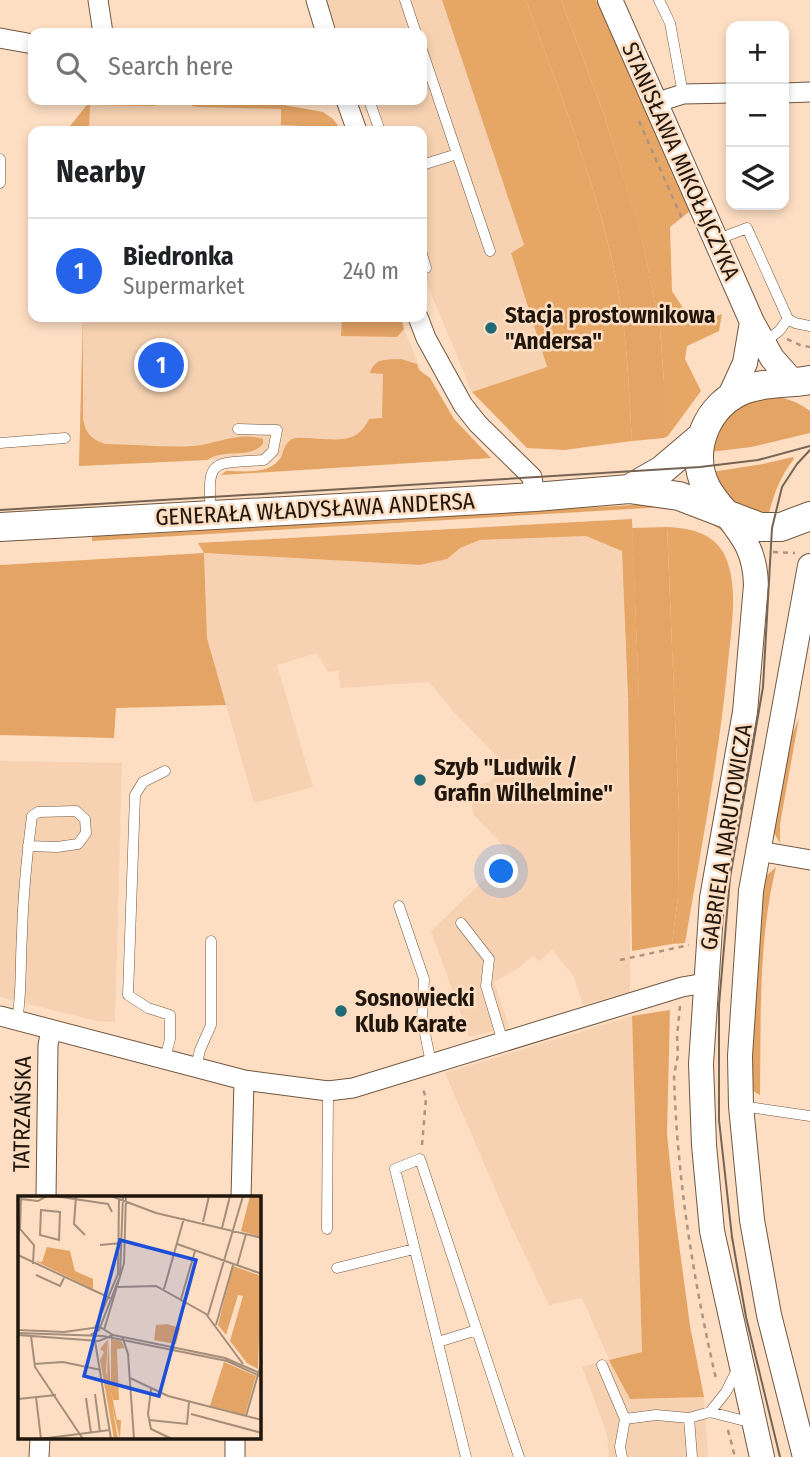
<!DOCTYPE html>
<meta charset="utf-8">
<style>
body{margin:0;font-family:"Fira Sans Condensed",sans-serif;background:#f2f2f2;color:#202124}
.controls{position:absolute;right:21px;top:21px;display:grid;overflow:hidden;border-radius:14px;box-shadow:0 4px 10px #0003}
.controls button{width:63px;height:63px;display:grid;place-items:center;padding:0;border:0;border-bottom:2px solid #e0e0e0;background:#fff;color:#202124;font:35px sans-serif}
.you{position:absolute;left:502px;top:872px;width:24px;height:24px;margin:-18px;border:5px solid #fff;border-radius:50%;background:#1a73e8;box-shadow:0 0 0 10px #1a73e833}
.badge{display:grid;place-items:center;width:46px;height:46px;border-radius:50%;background:#2563eb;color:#fff;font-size:23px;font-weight:700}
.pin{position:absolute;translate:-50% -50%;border:4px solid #fff;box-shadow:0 2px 7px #0006}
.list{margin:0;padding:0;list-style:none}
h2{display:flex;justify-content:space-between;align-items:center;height:91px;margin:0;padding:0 28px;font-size:30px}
h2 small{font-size:23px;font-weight:400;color:#757577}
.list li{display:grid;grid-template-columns:46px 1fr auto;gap:21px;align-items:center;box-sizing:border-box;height:105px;padding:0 28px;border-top:2px solid #e0e0e0}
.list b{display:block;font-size:26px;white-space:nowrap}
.list p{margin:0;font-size:23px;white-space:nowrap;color:#757577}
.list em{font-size:23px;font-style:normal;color:#757577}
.icon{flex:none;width:38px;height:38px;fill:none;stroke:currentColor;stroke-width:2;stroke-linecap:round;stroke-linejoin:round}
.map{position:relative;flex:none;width:810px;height:1457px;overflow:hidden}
.search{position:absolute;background:#fff;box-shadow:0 4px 10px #0003;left:28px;top:28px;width:399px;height:77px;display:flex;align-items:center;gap:18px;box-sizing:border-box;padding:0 24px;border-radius:14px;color:#757577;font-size:26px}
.panel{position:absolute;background:#fff;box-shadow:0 4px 10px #0003;left:28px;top:126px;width:399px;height:196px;border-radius:14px}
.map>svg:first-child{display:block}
.built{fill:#f6d2b2}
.green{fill:#e3a465}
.forest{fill:#e6a666}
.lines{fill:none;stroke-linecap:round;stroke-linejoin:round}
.service-casing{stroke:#71573f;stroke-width:11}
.minor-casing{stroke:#71573f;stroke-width:21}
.tertiary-casing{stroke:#71573f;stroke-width:26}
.secondary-casing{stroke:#71573f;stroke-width:30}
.path{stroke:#ac9580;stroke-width:2.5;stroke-dasharray:5 5;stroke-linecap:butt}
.service{stroke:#fff;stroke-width:10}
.minor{stroke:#fff;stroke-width:19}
.tertiary{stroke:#fff;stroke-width:24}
.secondary{stroke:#fff;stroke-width:28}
.tram{stroke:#766352;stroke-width:2}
.poi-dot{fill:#216b75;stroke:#fddec3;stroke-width:2.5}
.labels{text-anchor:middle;stroke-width:5;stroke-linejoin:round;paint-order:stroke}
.street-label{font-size:23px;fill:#21160c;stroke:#fddec3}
.poi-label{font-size:23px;font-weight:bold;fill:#21160c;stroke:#fddec3;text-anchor:start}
.inset-road{fill:none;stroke:#a58e7a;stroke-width:2}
.view{fill:#1d4ed8;fill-opacity:0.15;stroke:#1d4ed8;stroke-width:3.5}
.inset-edge{fill:none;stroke:#21160c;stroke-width:3.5}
</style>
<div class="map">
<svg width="810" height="1457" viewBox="0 0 810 1457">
<rect width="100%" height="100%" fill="#fddec3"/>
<path class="built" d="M327,0H442L525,245L511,253L547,368L472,392L422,272V131H373L362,100H422V33H338Z
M91,100L266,102L323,112L337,131H66Z
M83,317H399L436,406L468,452L291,456L79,466Z
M586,536L622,551L630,779V992L583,1005L574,977L552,950L539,961L532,956L519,968L494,982L509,1027L469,1037L431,931L511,854L473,814L469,787L487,783L507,767L453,711L429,682L340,688L339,671L328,672L317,653L277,665L313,787L254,803L207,638L204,553L420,565L447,559L460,548L480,540Z
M0,761L122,763L115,1022L97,1021L0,997Z
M632,1016L642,1352L610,1360L630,1399L704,1397L708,1457H609L607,1434L582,1367L609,1359L582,1298L549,1305L511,1226L445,1073Z"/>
<path class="green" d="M526,0H561L603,112L641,234L660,329L664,382V438L632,441C629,396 628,351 621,307C605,203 562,99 526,0Z
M91,100H167L153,106L90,105L89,131H66Z
M188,100H256L323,112L333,119L342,131H302V126L281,125V109L197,107L192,106Z
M83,317V418C85,433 91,439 105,444C134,444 164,448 193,446C216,444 240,431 263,439V444C248,460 225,448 207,460L79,466Z
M342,317H401L404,329L397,337L341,336Z
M401,359L417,364L419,370L430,378L454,419L491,458L221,475L226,471C243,471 271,475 281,457C284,450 285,443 292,439C297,437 303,438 308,438C333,439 357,446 369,419L382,418L383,374L370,373C375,357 387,360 401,359Z
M767,396C785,397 796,401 810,411V433L751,447L710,452C722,415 731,408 767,396Z
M793,457L794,459C780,476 773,496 768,517L733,504L712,472L763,464Z
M666,503L719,523L737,543C715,522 693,514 664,507L92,541V534L110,530L122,535L198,531L210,523L313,524Z
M667,527L679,814L678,897L672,944L632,951L628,700L639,698L632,528Z
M204,553L207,638L226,705L116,708L114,738L0,735V565Z
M799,718L780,824V843L773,831L785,753Z
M776,867C758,941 761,1019 760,1095L753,1091L750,1081L764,878Z
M670,1010L667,1134L675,1214L690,1326L704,1397L630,1399L609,1360L642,1352L632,1016Z"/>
<path class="forest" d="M442,0H526C562,99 605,203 621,307C628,351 629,396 632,441L564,450L527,448L472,392L547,367L511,253L524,245Z
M561,0H596L694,208L670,227L672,291L694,325L722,314L719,331L687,346L685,359L701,391L668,436L664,438V382L660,329L641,235L603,112Z
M632,519L639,699L628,700L622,551L586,536L480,540L460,548L447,559L420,565L204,553L198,543Z
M667,527C688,528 711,532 723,552C740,583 731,629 728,663C719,757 701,849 685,943L672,944L678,897L679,814Z"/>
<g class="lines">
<defs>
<path id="service" d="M405,0L416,33
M659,0L670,23L683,94
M422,50L490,251
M369,100L380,131
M0,159V183
M422,165L457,154
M716,240L747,228L788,319L795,323L810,326
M422,254L426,268
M763,343L779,331L788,319
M0,443L65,438
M211,514C207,457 211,464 264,460L273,451L277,430L238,429
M399,906L424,979L422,1019L431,1063
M461,923L489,959L486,986L503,1042
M17,1021C22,992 20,964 22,935C23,895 27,855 32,816L38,812L76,811L85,819L86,833L78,844L57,847L28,846
M165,1059L170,1039V1015L148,1008L128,995L135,795L143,782L165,771
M196,1067L200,1050L211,1025V941
M742,1106L810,1116
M327,1229L328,1091
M337,1268L414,1249
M438,1342L477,1330
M602,1365L625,1419
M710,1412L726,1392L738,1368
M466,1457L395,1169L420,1159L519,1457
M622,1457L620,1447L625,1419L656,1415L689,1418
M692,1457L689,1418L710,1412L753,1423"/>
<path id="minor" d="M98,0L103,33
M316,0L326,33
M0,38L33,44
M784,93L810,92
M346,100L357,131
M655,103L683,94L731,93
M418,317L426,338L463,405L478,424L532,477L535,497
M758,851L810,860
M0,1016L244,1080L328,1091L353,1088L682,987L705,983
M46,1198L48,1045L51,1030
M241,1198L244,1080
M39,1457L40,1438
M235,1457V1438"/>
<path id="tertiary" d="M610,0L752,322L772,358L794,383
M729,398L745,363L752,322
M725,513C745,539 755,552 756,585L745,712L712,898L701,1064L704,1145L712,1231L762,1457
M805,1457L769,1315L752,1220L741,1106L740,1056L751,891L810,566"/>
<path id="secondary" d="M629,489L662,470L702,436
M725,513C718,505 711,497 706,487C688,449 707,404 746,389C766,382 789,384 810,380
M0,527L535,497L629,489L679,496L760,527H781L810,516"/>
</defs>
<use href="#service" class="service-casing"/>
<use href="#minor" class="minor-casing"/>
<use href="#tertiary" class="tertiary-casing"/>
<use href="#secondary" class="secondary-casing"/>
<path class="path" d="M639,121L683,221
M787,339L800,345L810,347
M773,552L795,553
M620,960L689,945
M680,1006L677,1036L678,1055L674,1075C677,1178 693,1278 716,1379
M422,1145L426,1098L422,1086
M728,1430L735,1457"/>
<use href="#service" class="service"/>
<use href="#minor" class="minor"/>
<use href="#tertiary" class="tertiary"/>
<use href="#secondary" class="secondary"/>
<path class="tram" d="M0,510L700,467L758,460L810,446
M780,1457L746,1317L732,1237L719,1120V1005L730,878L763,687L772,528L782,487L797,464L810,450"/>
</g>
<g class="poi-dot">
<circle cx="491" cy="328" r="7"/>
<circle cx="420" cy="780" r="7"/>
<circle cx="341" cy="1011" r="7"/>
</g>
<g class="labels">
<g class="street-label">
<text transform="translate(681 161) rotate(66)" y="8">STANISŁAWA MIKOŁAJCZYKA</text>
<text transform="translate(315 509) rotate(-3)" y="8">GENERAŁA WŁADYSŁAWA ANDERSA</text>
<text transform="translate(726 837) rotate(-81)" y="8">GABRIELA NARUTOWICZA</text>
<text transform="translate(22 1114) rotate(-89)" y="8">TATRZAŃSKA</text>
</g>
<g class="poi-label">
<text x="505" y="323">Stacja prostownikowa<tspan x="505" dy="26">"Andersa"</tspan></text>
<text x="434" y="775">Szyb "Ludwik /<tspan x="434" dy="26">Grafin Wilhelmine"</tspan></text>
<text x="355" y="1006">Sosnowiecki<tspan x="355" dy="26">Klub Karate</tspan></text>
</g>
</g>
<g transform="translate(18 1196)">
<rect width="243" height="243" fill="#fddec3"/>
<path d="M232,0H243V41L223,35ZM29,51L52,55L57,75L75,83V93L17,65L24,66ZM215,70L243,80L240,173L229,167L212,145L225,100L220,99L208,139L200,129ZM149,128L162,132L158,148L136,144L138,129ZM90,143L93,196L99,224H103L102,243L89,189ZM206,166L238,180L227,219L192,210Z" fill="#e3a465"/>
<path d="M90,143L88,175L100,243H96L82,164L86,156L82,153ZM93,143L103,145L107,152L99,153L101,204H95L93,196Z" fill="#e6a666"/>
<path class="inset-road" d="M36,0L90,8L94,16M58,0L56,28L67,39M93,0L138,17L244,42M23,14L42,16L41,44L22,39ZM185,26L191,0M204,32L212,0M159,48L244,78M82,49L103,47M0,59L92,102M15,68L16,49L2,33L3,3L20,5L29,0M219,70L228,38M18,79L42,90L46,82M100,91L138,90L188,118L225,168M146,93L166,22M163,103L177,55M190,119L225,0M198,129L215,69M77,132L100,78L101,3M0,134L46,136L82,131L95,139L207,162L244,178M86,134L106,67L108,0M0,137L85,140L209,165L244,181M0,139L81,145L95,139M72,139L81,134L102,80L105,0M13,140L17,171L65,243M104,140L110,158L116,243M77,145L93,243M16,168L45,166L83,174M112,182L150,200L244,224M133,193L130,218L133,233L154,243M77,198L82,236M18,201L23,243M68,202L73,237M0,203L38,199M173,218L244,237M228,220L244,165M131,224L169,228L171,206M22,243L92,234"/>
<path class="view" d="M102,44L178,64L141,200L66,180Z"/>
<rect width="243" height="243" class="inset-edge"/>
</g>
</svg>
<div class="controls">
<button>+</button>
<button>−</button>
<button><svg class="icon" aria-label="layers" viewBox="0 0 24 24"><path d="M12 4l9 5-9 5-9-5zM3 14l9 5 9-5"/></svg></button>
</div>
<div class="you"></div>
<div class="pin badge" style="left:161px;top:365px">1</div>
<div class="search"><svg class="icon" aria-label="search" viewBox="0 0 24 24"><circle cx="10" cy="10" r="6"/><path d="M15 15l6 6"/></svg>Search here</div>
<section class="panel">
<h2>Nearby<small></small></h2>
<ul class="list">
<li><span class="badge">1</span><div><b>Biedronka</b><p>Supermarket</p></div><em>240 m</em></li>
</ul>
</section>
</div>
